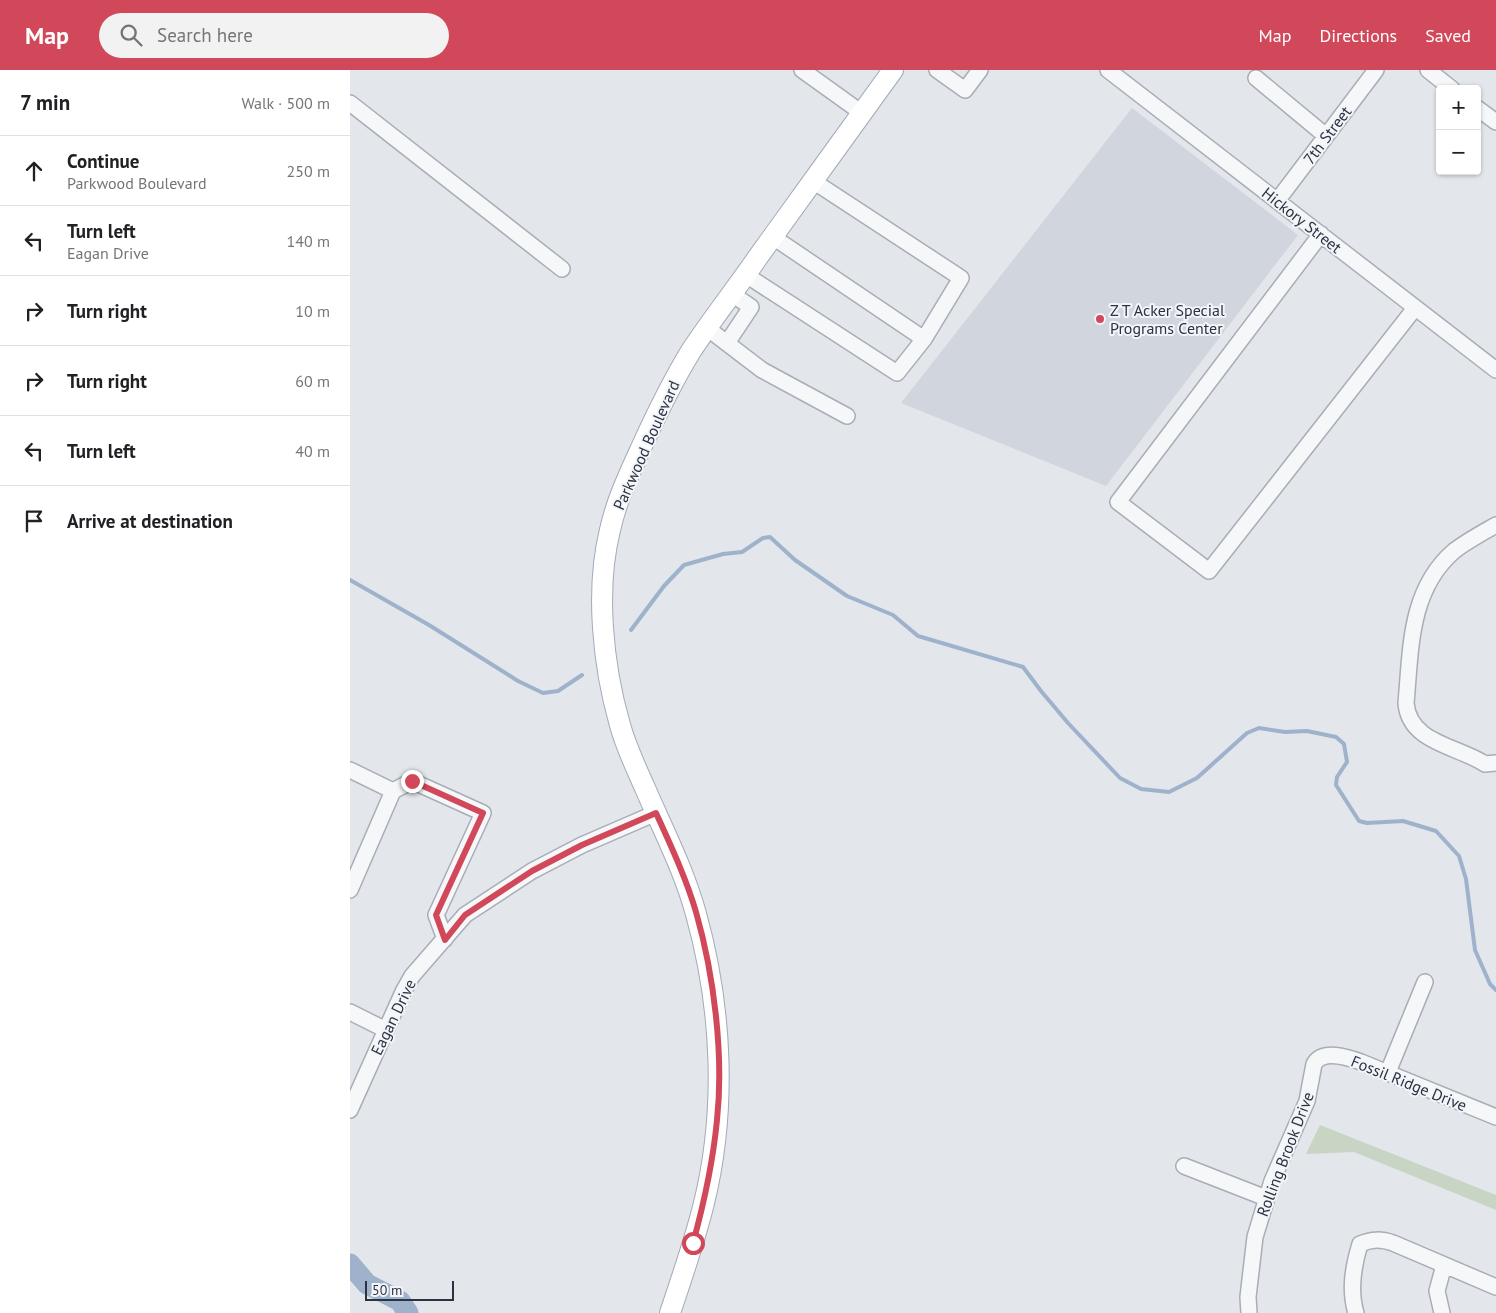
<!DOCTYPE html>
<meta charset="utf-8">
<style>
body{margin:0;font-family:"PT Sans",sans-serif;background:#f2f2f2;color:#202124}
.controls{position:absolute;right:15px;top:15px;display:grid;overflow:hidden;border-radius:5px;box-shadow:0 1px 4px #0004}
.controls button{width:45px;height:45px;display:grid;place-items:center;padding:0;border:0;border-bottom:1px solid #e0e0e0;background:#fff;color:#202124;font:25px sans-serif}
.scale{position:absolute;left:15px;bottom:12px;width:89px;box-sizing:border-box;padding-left:5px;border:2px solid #2a3344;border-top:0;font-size:14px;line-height:18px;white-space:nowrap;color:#2a3344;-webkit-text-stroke:4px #f3f5f8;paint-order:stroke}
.stop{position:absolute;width:15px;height:15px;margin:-11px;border:4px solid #d04859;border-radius:50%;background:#fff}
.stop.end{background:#d04859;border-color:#fff;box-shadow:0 1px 5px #0008}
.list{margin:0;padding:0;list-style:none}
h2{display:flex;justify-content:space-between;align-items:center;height:65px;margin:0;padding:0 20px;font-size:21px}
h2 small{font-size:16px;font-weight:400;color:#757577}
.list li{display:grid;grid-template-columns:32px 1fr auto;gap:15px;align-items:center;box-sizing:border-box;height:70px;padding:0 20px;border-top:1px solid #e0e0e0}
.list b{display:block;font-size:19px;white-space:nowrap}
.list p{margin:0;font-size:16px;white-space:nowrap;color:#757577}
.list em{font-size:16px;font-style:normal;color:#757577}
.icon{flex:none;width:28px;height:28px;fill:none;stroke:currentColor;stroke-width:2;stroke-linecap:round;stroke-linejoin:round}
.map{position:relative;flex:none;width:1146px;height:1243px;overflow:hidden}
header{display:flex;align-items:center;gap:30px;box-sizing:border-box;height:70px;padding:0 25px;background:#d04859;color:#fff}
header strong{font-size:24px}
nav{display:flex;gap:28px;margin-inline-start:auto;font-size:18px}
.search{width:350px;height:45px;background:#f2f2f2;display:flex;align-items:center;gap:12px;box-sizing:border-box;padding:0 18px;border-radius:28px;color:#757577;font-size:19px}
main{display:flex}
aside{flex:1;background:#fff}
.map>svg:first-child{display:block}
.built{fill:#d1d5dd}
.green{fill:#c8d5c4}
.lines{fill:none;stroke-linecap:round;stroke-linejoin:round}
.stream{stroke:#9eb3cb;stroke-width:4}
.river{stroke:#9eb3cb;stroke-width:21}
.minor-casing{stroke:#a8adb6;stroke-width:18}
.major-casing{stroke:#a2aab7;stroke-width:22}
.minor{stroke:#f6f7f9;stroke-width:15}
.major{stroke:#fff;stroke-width:20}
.route{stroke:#d04859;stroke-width:6}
.poi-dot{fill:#d04859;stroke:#f3f5f8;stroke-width:2}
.labels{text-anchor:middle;stroke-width:4;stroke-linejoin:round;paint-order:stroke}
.street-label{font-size:16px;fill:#2a3344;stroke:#f3f5f8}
.poi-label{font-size:16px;fill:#2a3344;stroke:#f3f5f8;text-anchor:start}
</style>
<header>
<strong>Map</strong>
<div class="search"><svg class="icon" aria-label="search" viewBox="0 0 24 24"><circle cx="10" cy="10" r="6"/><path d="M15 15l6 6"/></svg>Search here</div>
<nav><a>Map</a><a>Directions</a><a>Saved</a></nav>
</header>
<main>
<aside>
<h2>7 min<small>Walk · 500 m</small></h2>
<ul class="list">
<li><svg class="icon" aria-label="ahead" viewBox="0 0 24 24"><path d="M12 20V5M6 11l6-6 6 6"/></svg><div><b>Continue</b><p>Parkwood Boulevard</p></div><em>250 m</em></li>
<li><svg class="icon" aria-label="left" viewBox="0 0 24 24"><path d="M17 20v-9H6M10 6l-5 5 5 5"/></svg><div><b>Turn left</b><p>Eagan Drive</p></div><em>140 m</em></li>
<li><svg class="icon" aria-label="right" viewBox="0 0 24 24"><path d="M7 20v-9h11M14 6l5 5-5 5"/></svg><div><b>Turn right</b></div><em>10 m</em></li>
<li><svg class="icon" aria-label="right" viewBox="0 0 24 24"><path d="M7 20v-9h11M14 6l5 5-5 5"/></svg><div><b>Turn right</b></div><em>60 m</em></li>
<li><svg class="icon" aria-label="left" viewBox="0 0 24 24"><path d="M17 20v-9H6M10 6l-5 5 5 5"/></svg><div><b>Turn left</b></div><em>40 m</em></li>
<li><svg class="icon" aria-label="arrive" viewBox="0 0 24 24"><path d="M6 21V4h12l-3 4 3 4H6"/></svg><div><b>Arrive at destination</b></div></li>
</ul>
</aside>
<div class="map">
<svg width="1146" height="1243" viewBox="0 0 1146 1243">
<rect width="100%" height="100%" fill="#e3e6eb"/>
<path class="built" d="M782,38L948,165L756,416L551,333Z"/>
<path class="green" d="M970,1055L1146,1125V1140L1004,1082L956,1084Z"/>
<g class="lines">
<path class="stream" d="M0,510L79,555L168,611L193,623L208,621L232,605
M281,560L314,516L334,495L373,484L392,482L413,468L420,467L445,490L497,526L543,545L568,566L673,597L691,621L718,653L770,708L791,719L819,722L847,708L897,663L909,658L935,662L957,661L986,667L994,674L997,692L987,707L986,715L1009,751L1017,753L1053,751L1086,761L1109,786L1116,809L1125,880L1140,914L1146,920"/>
<path class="river" d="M0,1194L17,1214L50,1231L58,1243"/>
<defs>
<path id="minor" d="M452,0L512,43
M587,0L615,20L630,0
M758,0L1146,300
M1078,0L1102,19
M906,8L976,66
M0,33L212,199
M1127,38L1146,52
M927,131L1026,0
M971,164L768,432L859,501L1065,238
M423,167L574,269
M396,205L547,303L574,269L611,208L463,111
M357,258L412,300L497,346
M377,273L401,237L382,224
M1146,455C1132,463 1117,471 1104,481C1059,520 1061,579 1056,633C1059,673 1108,676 1135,694L1146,693
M0,700L43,721L0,820
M43,721L62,711L133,743L86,845L95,869
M0,942L36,960
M1038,1002L1075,912
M0,1040L53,922L62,906L115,845L182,801L232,775L306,743
M834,1096L916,1128
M899,1243L898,1227L905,1167L922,1111L957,1031L964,994C973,979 997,987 1011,992L1146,1047
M1006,1243C999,1220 1003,1197 1010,1174C1022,1169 1031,1169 1043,1173L1146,1217
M1092,1243L1087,1221L1094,1195"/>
<path id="major" d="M320,1243C332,1207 345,1170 354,1133C377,1039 372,937 346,844C334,800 313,760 295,718C286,698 276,677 270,655C253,596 245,520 260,460C266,432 279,404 291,378C306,345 322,312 341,281C362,249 386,219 408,187C453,125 498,62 543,0"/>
</defs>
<use href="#minor" class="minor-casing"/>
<use href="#major" class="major-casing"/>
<use href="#minor" class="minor"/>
<use href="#major" class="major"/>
</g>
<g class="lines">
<path class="route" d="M62,711L133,743L86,845L95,870L115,845L182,801L232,775L306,743C321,776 336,808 346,842C364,905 374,985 367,1050C363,1092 354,1133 343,1173"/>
</g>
<circle class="poi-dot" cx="750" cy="249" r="5"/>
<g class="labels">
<g class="street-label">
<text transform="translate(977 65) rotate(-53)" y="6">7th Street</text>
<text transform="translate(952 150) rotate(38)" y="6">Hickory Street</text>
<text transform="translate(296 375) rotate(-66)" y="6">Parkwood Boulevard</text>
<text transform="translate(43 947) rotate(-64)" y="6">Eagan Drive</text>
<text transform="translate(1059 1013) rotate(22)" y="6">Fossil Ridge Drive</text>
<text transform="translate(935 1084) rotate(-69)" y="6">Rolling Brook Drive</text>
</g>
<g class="poi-label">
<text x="760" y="246">Z T Acker Special<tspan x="760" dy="18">Programs Center</tspan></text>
</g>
</g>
</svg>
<div class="controls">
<button>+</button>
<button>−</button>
</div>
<div class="scale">50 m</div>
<div class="stop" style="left:343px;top:1173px"></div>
<div class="stop end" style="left:62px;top:711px"></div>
</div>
</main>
